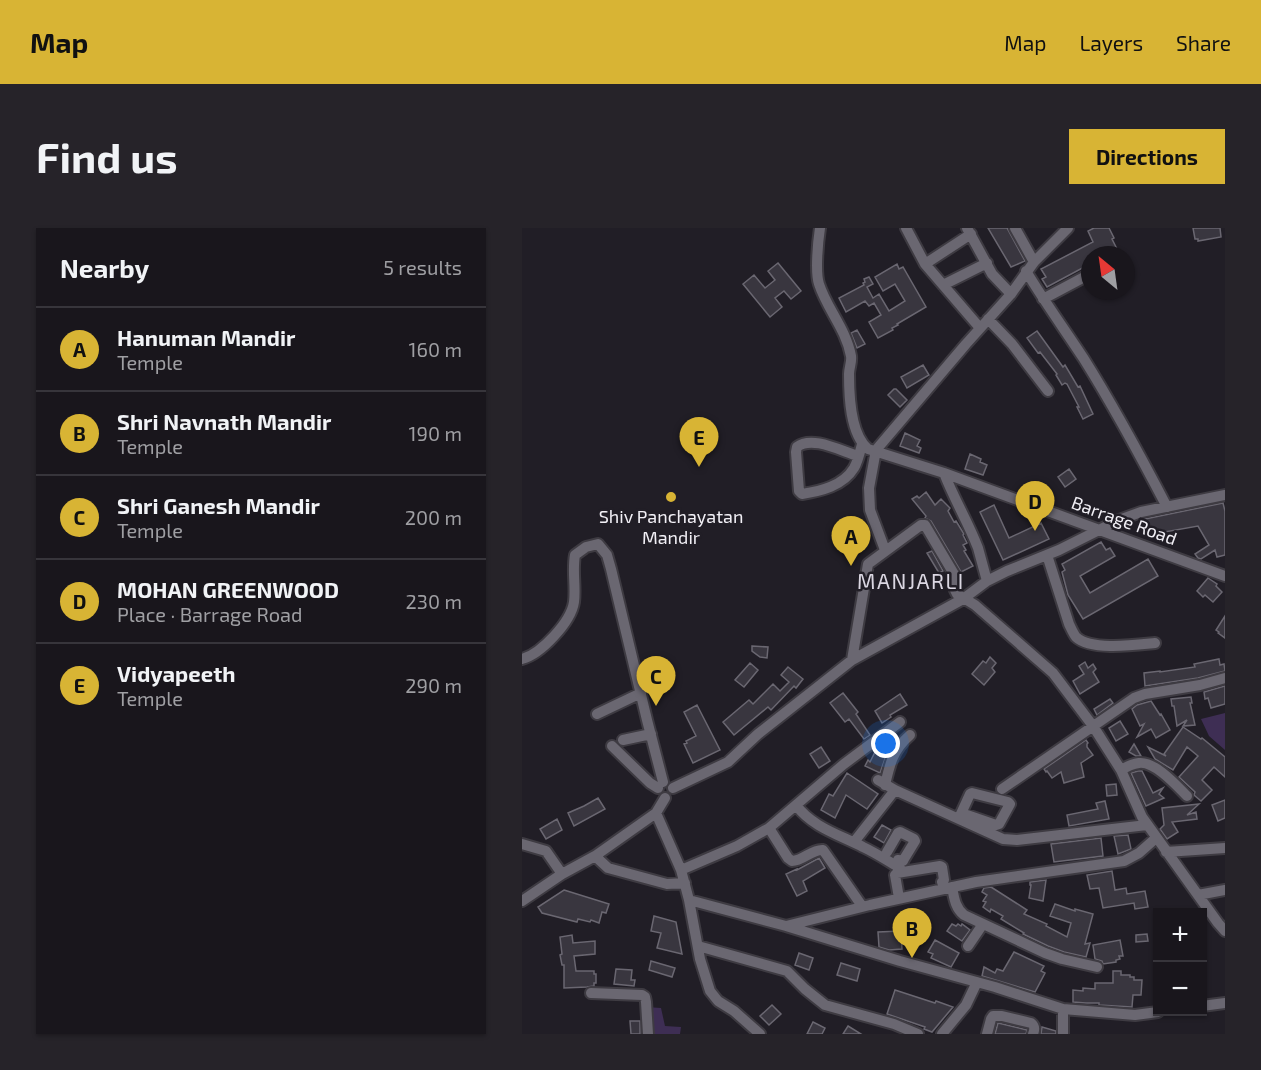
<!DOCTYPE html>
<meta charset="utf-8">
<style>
body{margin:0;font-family:"Exo 2",sans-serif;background:#262329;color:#f1f3f6}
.controls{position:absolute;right:18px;bottom:18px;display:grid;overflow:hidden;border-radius:0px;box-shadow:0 2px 4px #0004}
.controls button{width:54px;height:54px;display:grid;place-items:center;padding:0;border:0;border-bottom:2px solid #37353b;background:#19161c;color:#f1f3f6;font:30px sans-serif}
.compass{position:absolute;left:559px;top:18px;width:54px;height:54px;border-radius:50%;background:#19161c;box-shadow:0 2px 4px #0004;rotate:331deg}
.you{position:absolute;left:364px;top:516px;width:21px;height:21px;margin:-15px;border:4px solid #fff;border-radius:50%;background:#1a73e8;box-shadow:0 0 0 9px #1a73e833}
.badge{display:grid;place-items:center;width:39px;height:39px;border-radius:50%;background:#d8b434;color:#111;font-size:20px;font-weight:700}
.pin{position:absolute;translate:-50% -50px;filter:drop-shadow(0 2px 3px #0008)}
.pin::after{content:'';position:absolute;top:32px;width:21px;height:18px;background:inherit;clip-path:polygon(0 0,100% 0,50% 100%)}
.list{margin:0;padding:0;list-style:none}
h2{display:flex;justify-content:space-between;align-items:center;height:78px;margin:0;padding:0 24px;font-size:26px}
h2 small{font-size:20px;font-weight:400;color:#9f9fa3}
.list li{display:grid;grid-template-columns:39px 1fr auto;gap:18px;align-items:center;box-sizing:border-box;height:84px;padding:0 24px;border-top:2px solid #37353b}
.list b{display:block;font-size:22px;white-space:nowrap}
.list p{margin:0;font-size:20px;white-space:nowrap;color:#9f9fa3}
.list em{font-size:20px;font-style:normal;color:#9f9fa3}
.map{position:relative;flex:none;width:703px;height:806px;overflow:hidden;border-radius:0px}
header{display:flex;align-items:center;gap:36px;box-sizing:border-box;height:84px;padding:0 30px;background:#d8b434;color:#111}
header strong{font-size:28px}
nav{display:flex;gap:33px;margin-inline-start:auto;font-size:21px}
.intro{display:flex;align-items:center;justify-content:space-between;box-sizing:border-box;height:144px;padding:0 36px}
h1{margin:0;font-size:42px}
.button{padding:15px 27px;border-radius:0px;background:#d8b434;color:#111;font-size:21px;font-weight:700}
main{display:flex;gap:36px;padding:0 36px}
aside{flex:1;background:#19161c;border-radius:0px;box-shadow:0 2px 4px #0004}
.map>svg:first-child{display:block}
.green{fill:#3e2e54}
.building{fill:#39363f;stroke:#6a6771;stroke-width:1.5}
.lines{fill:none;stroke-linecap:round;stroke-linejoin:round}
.minor-casing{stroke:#3e3b42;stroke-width:14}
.minor{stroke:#6a6771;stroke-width:10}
.poi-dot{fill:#d8b434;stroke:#211e26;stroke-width:2}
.labels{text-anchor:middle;stroke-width:5;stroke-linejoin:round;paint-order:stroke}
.poi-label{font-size:18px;fill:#f2f0f6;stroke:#211e26}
.street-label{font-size:18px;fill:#f2f0f6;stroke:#211e26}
.quarter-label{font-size:21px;letter-spacing:1.5px;fill:#dbd7e2;stroke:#211e26}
</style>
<header>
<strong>Map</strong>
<nav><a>Map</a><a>Layers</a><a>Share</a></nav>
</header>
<div class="intro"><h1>Find us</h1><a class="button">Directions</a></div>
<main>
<aside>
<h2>Nearby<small>5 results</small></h2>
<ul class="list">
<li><span class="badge">A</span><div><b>Hanuman Mandir</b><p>Temple</p></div><em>160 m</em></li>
<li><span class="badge">B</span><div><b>Shri Navnath Mandir</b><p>Temple</p></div><em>190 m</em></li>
<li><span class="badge">C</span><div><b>Shri Ganesh Mandir</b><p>Temple</p></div><em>200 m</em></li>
<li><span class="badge">D</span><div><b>MOHAN GREENWOOD</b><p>Place · Barrage Road</p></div><em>230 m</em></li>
<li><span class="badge">E</span><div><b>Vidyapeeth</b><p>Temple</p></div><em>290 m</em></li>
</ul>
</aside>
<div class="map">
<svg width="703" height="806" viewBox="0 0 703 806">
<rect width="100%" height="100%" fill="#211e26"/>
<path class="green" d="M703,485V522L687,508L679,491Z
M124,779L139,780L143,798L159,799L158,806H126Z"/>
<path class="building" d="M466,0H485L503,33L489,39Z
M572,0H587L592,10L590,11L595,21L591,22L592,24L587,27H568V36L525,59L520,51L524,49L519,41L571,14L566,3Z
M671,0H698L699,9L676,13V11H673Z
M256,35L279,63L269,71L262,63L253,70L260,79L248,89L221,56L232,47L243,60L253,52L246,43Z
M375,36L377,41L381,39L404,79L375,96L376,97L370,100L371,102L356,110L347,94L359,87L352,75L347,78L343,73L324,84L317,70L342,57L341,55L343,54L342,51L347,49L351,56L345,59L351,70L357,66L367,83L383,73L373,56L361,63L353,49Z
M335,102L343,116L335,120L329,105Z
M515,103L541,139L543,137L556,159L558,158L571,186L561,191L555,179H557L545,156L543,155L540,157L534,147L535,146L518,124L516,125L505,110Z
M401,137L407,147L385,160L379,149Z
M372,161H374L385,172L378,179L366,167Z
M383,205L398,212L395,218L399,220L397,225L378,218Z
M448,226L459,231L458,234L465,237L461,247L443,241Z
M547,241L554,251L543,259L536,249Z
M404,264L413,277L419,271L428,280L426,283L432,294L434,293L442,306L441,307L445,315L441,317L444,322L442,323L451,338L439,344L409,293L403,290L404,288L390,271L395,268L397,270Z
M701,275L703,283V327L695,329L693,322L679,331L676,330L673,326L687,317L676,298L626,307L623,291Z
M472,277L487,310L519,295L527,311L481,332L458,284Z
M579,314L584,322L588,320L593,328L558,348L568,365L626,331L636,348L561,391L546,367L540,344L543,342L540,336Z
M410,323L421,343L417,345L405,325Z
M686,350L695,356L694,358L700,364L691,374L683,367L681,369L675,363Z
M703,388V410L696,405L697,404L694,402Z
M230,418L246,419L245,430L238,429L230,423Z
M468,429L474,435L470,440L473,444L462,457L450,446L461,433L464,435Z
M697,431L698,437L702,436L703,443L676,450L623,458L622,445L638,443V444L673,439L672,436Z
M563,434L566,440L571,436L574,441L571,444L577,454L558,466L551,453L562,446L557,438Z
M228,435L236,442L222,459L213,452Z
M266,439L281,451L274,460L272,458L249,482L246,479L212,507L201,494L227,472L231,476L251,456L258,463L267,454L259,447Z
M703,458V476L689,480L686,470L683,471L682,464Z
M321,465L336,484L334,486L348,507L342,511L327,491L323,494L308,475Z
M378,466L385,477L368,487L369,489L360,495L353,483Z
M669,469L670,475H668L669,479L673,497L661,498L665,492L655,498L652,478H650L649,471Z
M588,471L591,475L575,487L572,481Z
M629,473L638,487L639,486L648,502L634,510L629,501L615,509L622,496L618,498L610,481L615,477Z
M175,477L198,522L171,535L162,516L165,515L164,513L174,508L162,484Z
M598,493L606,506L594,513L587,500Z
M661,499L679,511L680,510L703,529V549L692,539L680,552L690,562L679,573L672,567L673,564L657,549L676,528L665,519L651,542L633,531L626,519L644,528L642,526Z
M564,512L566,515L565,516V519L571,527L559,535L562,549L542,555L539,544L530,550L525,543L524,544L522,541Z
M612,516L619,528H614L607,524Z
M299,519L308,533L297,540L288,526Z
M355,520L365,525L358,545L343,538L346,532L348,534Z
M616,543H620L631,565L641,560L637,566L642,570L624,578L609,545Z
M325,545L356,566L345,581L324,567L313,590L299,582L307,566L311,568Z
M594,556L595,567L585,568L584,557Z
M76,570L83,581L52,598L46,585L62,578Z
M703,572V590L696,593L690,577Z
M583,573L587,591L547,598L545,587L576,581L574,575Z
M677,576L665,587L674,584L675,591L650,594L656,604L645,611L638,601L642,597L640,580Z
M35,591L40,602L24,611L18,601Z
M360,597L369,602L362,615L352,609Z
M606,607L609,621L596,626L592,608Z
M579,610L581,628L532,634L529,616Z
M297,630L303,640L281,653L285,663L275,668L264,646L275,641V642Z
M590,643L593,662L604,660L605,666L623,663L626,679L613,681L612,675L581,680L577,660L568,661L565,647Z
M524,652L521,673L507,670L509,657H508V654Z
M469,659L505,682L502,686L525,696L524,698L545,709L549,695L528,688L533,676L553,683V681L571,686L563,716L568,715L564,729L542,724L526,718L501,706L502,705L479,691L481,688L469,681L468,684L461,679L464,674L461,673L465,667L460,664L462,660Z
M42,662L87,676L84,685L80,684L77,695L69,692L68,694L56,691L55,694L20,685L16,679Z
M132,688L154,694L160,726L135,720L139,705L129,703Z
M430,696L434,698L436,696L439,698L440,696L448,702L440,713L425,703Z
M379,703L380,721L367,722L357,719L356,704Z
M625,706L626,713L614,714V707Z
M50,707L51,715L73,713V726L52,728L54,743H72V746H74V755H72V758L65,759L42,760V737H40L38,727L40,726L38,709Z
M413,712L437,725L429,739L409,730L411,726L406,724Z
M598,712L601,728H597L598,731L594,732V734L581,736L580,733L573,731L571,717Z
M492,724L522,738L519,743L523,745L513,764L460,748L462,739L473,745L475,741L481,743Z
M277,725L291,730L287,742L273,737Z
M129,733L153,740L150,749L127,742Z
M319,735L338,741L335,753L315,747Z
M94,741L110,742L109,752H113L112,758L92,756Z
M591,743H599V747H608V749H612V752H620L619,767H611L610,779L577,777V775H564L551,774V762L561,763V760L573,761V755H591Z
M373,762L413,775L414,773L431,779L410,804L402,801L403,799L365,786Z
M250,777L259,786L247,797L238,788Z
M108,793H118V806H109Z
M291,794L303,800L300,806H285Z
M476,795L505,802L504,806H473Z
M326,798L339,806H321Z
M520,799L534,803V806H519Z"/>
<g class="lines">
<defs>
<path id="minor" d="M298,0C296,13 293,44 297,56C305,81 324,101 329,128C330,134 327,140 327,146C327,168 328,206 346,221L422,245L703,348
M384,0L403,36L458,100
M445,0L470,46L489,66
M493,0L512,34
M403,36L449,6
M504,43C522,73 543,102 562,131C592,179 619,229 645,279
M421,57L465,35
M521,71L568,46
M466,91L490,116L526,163
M336,228C319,223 290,207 275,219L274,224L277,263L280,266C299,263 321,258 332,240C336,233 338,224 340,216
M422,245C432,271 446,294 456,320C459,331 462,342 465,353
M363,322L348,282L347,260L354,222L444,116L489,66L512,34L546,0
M525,327L547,396C549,400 551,405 554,409C569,423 613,417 633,415
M0,431C19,426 49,394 52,374C54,358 50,343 53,327L64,319L76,316L85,327L89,341L125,492L141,554
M330,432L346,336L399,297H403L432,346L433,362L435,366L453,377L531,445L571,498L599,542L620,589L696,695L703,703
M75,486L119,465
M101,512L129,506
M90,518L128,555L136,560
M599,542C604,539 610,536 617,535C633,533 655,558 665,568
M356,552L373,562L481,611L495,612L625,597
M363,557C368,535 371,522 388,507
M151,560L206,534L236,506L330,432L441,371L465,353L485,343L537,322L597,292L619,284L703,267
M480,561L612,470L623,466L678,457L703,450
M274,577C290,599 318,607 341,619C354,625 366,633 378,640
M134,585L159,642L167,672L178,731L188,763L196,773L212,783L238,806
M437,590L448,566L450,565L486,574L488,576L477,596L474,597L445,587
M247,600L266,630L270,633C281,633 290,621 301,622L340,678
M332,614L373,562
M0,616L24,623L40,646
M365,624L376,605L378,604L392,611L393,613L382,631L381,633L376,632L374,637
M644,624L703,620
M73,628L86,640L145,656L163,655
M159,642L215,618L247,600L322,536L378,494
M430,659C432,669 433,680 442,687L523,725L540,731L575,739
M676,667L703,662
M377,670L373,647L375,645L418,638L420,639L422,652L420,654L422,660
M167,672L264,698L378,733L473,759L541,781L613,787L636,784
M0,673L40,646L73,628L134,585L143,570
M264,698L348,677L454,654L602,633L617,625L634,610
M176,718L265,743L283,761L303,777L372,796L396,806
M446,718L461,696
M69,765L120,767L123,769L124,774L126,806
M680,778L703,775
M541,781V806
M420,806L444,777L455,754
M465,806L469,791L471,788H480L509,795C513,798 513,801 511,806"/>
</defs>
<use href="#minor" class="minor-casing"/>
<use href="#minor" class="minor"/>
</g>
<circle class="poi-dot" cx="149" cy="269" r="6"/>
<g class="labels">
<g class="poi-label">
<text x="149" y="295">Shiv Panchayatan<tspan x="149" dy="21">Mandir</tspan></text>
</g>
<g class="street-label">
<text transform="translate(602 293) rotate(20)" y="6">Barrage Road</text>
</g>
<g class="quarter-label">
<text x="389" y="361">MANJARLI</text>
</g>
</g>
</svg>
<div class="controls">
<button>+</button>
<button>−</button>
</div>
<svg class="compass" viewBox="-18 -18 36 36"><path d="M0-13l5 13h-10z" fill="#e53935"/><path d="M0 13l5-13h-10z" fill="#9f9fa3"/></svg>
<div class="you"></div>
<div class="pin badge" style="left:329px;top:338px">A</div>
<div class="pin badge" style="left:390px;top:730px">B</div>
<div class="pin badge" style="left:134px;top:478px">C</div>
<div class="pin badge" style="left:513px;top:303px">D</div>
<div class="pin badge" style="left:177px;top:239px">E</div>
</div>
</main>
